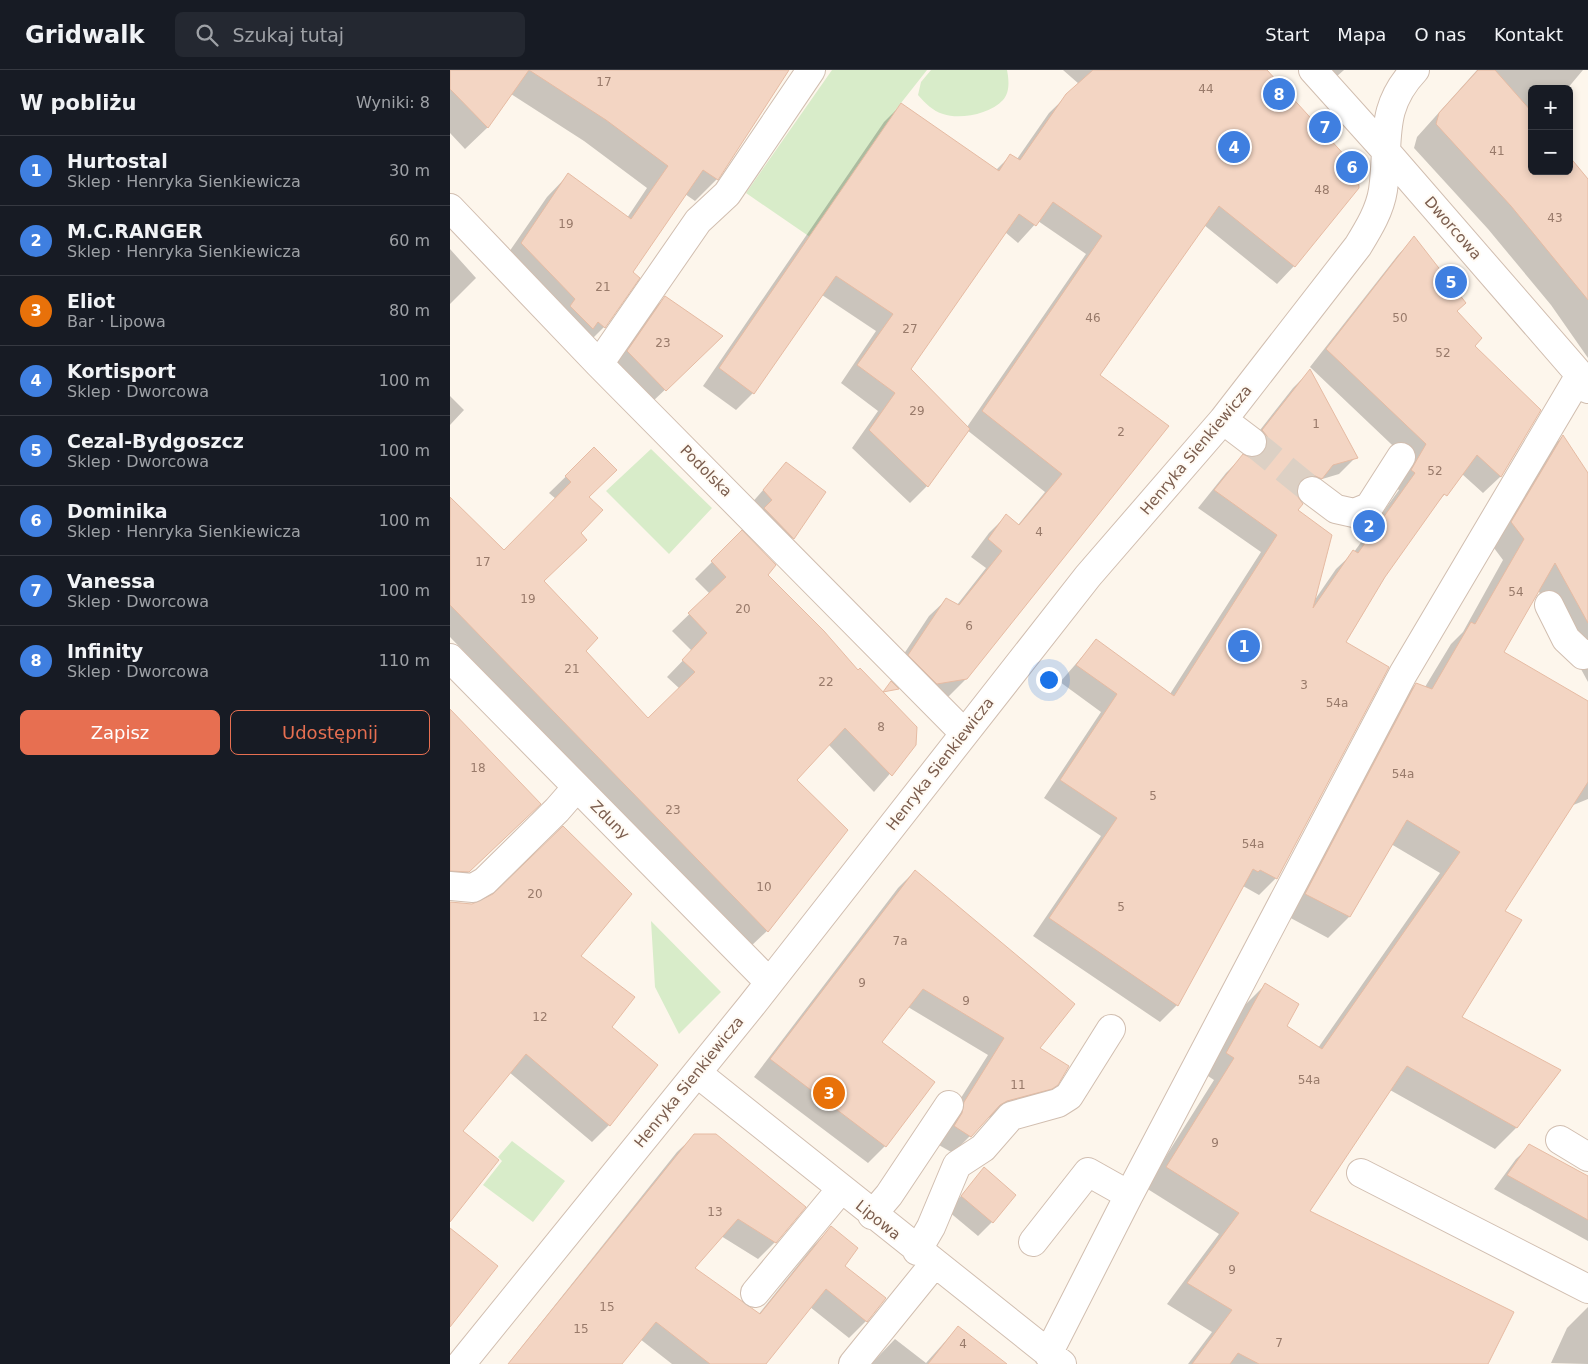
<!DOCTYPE html>
<html lang="pl">
<meta charset="utf-8">
<style>
body{margin:0;font-family:"DejaVu Sans",sans-serif;background:#242831;color:#f1f3f6}
.controls{position:absolute;right:15px;top:15px;display:grid;overflow:hidden;border-radius:8px;box-shadow:0 2px 8px #0003}
.controls button{width:45px;height:45px;display:grid;place-items:center;padding:0;border:0;border-bottom:1px solid #363941;background:#171b24;color:#f1f3f6;font:25px sans-serif}
.you{position:absolute;left:598px;top:609px;width:18px;height:18px;margin:-12px;border:4px solid #fff;border-radius:50%;background:#1a73e8;box-shadow:0 0 0 8px #1a73e833}
.badge{display:grid;place-items:center;width:32px;height:32px;border-radius:50%;background:#e76f51;color:#fff;font-size:16px;font-weight:700}
.pin{position:absolute;translate:-50% -50%;border:2px solid #fff;box-shadow:0 1px 5px #0006}
.list{margin:0;padding:0;list-style:none}
h2{display:flex;justify-content:space-between;align-items:center;height:65px;margin:0;padding:0 20px;font-size:21px}
h2 small{font-size:16px;font-weight:400;color:#9ea1a6}
.list li{display:grid;grid-template-columns:32px 1fr auto;gap:15px;align-items:center;box-sizing:border-box;height:70px;padding:0 20px;border-top:1px solid #363941}
.list b{display:block;font-size:19px;white-space:nowrap}
.list p{margin:0;font-size:16px;white-space:nowrap;color:#9ea1a6}
.list em{font-size:16px;font-style:normal;color:#9ea1a6}
.actions{display:flex;gap:10px;padding:15px 20px}
.actions a{flex:1;padding:11px 0;border:1px solid #e76f51;border-radius:8px;text-align:center;font-size:18px;color:#e76f51}
.actions .main{background:#e76f51;color:#fff}
.icon{flex:none;width:28px;height:28px;fill:none;stroke:currentColor;stroke-width:2;stroke-linecap:round;stroke-linejoin:round}
.map{position:relative;flex:none;width:1138px;height:1294px;overflow:hidden}
header{display:flex;align-items:center;gap:30px;box-sizing:border-box;height:70px;padding:0 25px;background:#171b24;border-bottom:1px solid #363941}
header strong{font-size:24px}
nav{display:flex;gap:28px;margin-inline-start:auto;font-size:18px}
.search{width:350px;height:45px;background:#242831;display:flex;align-items:center;gap:12px;box-sizing:border-box;padding:0 18px;border-radius:8px;color:#9ea1a6;font-size:19px}
main{display:flex}
aside{flex:1;background:#171b24}
.map>svg:first-child{display:block}
.green{fill:#d8ecc9}
.shadow{fill:#0003;fill-rule:evenodd}
.building{fill:#f3d5c3;stroke:#e6bba3}
.lines{fill:none;stroke-linecap:round;stroke-linejoin:round}
.minor-tunnel{stroke:#dcd0c4;stroke-width:28;stroke-dasharray:28 14;stroke-linecap:butt}
.minor-casing{stroke:#d1beb0;stroke-width:30}
.minor{stroke:#fff;stroke-width:28}
.labels{text-anchor:middle;stroke-width:4;stroke-linejoin:round;paint-order:stroke}
.number-label{font-size:12px;fill:#987a6a}
.street-label{font-size:15px;fill:#7a5c4d;stroke:#fffaf3}
</style>
<header>
<strong>Gridwalk</strong>
<div class="search"><svg class="icon" aria-label="search" viewBox="0 0 24 24"><circle cx="10" cy="10" r="6"/><path d="M15 15l6 6"/></svg>Szukaj tutaj</div>
<nav><a>Start</a><a>Mapa</a><a>O nas</a><a>Kontakt</a></nav>
</header>
<main>
<aside>
<h2>W pobliżu<small>Wyniki: 8</small></h2>
<ul class="list">
<li><span class="badge" style="background:#3f7fe0">1</span><div><b>Hurtostal</b><p>Sklep · Henryka Sienkiewicza</p></div><em>30 m</em></li>
<li><span class="badge" style="background:#3f7fe0">2</span><div><b>M.C.RANGER</b><p>Sklep · Henryka Sienkiewicza</p></div><em>60 m</em></li>
<li><span class="badge" style="background:#e8710a">3</span><div><b>Eliot</b><p>Bar · Lipowa</p></div><em>80 m</em></li>
<li><span class="badge" style="background:#3f7fe0">4</span><div><b>Kortisport</b><p>Sklep · Dworcowa</p></div><em>100 m</em></li>
<li><span class="badge" style="background:#3f7fe0">5</span><div><b>Cezal-Bydgoszcz</b><p>Sklep · Dworcowa</p></div><em>100 m</em></li>
<li><span class="badge" style="background:#3f7fe0">6</span><div><b>Dominika</b><p>Sklep · Henryka Sienkiewicza</p></div><em>100 m</em></li>
<li><span class="badge" style="background:#3f7fe0">7</span><div><b>Vanessa</b><p>Sklep · Dworcowa</p></div><em>100 m</em></li>
<li><span class="badge" style="background:#3f7fe0">8</span><div><b>Infinity</b><p>Sklep · Dworcowa</p></div><em>110 m</em></li>
</ul>
<div class="actions"><a class="main">Zapisz</a><a>Udostępnij</a></div>
</aside>
<div class="map">
<svg width="1138" height="1294" viewBox="0 0 1138 1294">
<rect width="100%" height="100%" fill="#fdf6ec"/>
<path class="green" d="M382,0H477L451,33L360,167L296,123Z
M481,0H557C559,10 560,22 553,30C540,44 510,50 493,44C483,41 475,33 468,25L471,12Z
M201,379L262,438L219,484L156,421Z
M201,851L271,922L229,964L205,917Z
M62,1071L115,1111L83,1152L33,1115L52,1091L48,1087Z"/>
<path class="shadow" d="M0,0H337L267,109L245,131L235,124L181,203L188,208L154,257L132,279L50,195L97,127L118,105L177,148L197,118L134,71L61,24L37,58L15,79L0,63Z
M613,0H817L908,117L844,196L827,214L754,155L649,305L717,357L517,608L499,626L470,630L442,602L479,546L497,529L507,535L536,498L521,487L539,463L556,446L568,455L595,422L517,360L477,416L460,433L402,378L428,341L391,313L426,261L372,225L303,323L286,340L253,316L434,52L451,35L546,100L560,86L567,89L599,43L629,14ZM588,151L636,184L517,357L459,299L555,162L568,173Z
M879,0H894L886,7Z
M1027,0H1133L1117,19H1082V101H1119V87L1138,109V288L1101,235L1038,159L964,78L967,67Z
M964,168L1023,276L1089,340L1050,407L1033,423L1012,404L983,438L934,506L895,573L826,808L809,825L793,816L727,935L710,952L583,866L651,766L594,728L651,642L610,612L646,571L720,624L811,482L748,438L776,403L793,386L801,389L796,378L843,318L860,301L906,387L889,404L869,410L854,425L846,422V440L864,531L886,499L904,482L949,420L945,417L960,392L860,297L948,185Z
M0,179L26,208L0,234Z
M215,228L257,280L201,333L164,295L201,241Z
M0,326L14,340L0,355Z
M1112,367L1138,406V612L1088,520L1052,583L1138,632V729L1121,736L1053,842L1010,948L1109,1000L1066,1058L1045,1079L940,1020L858,1142L1037,1294H738L762,1262L717,1234L769,1164L696,1118L764,1010L755,1004L794,936L815,915L835,957L868,978L990,803L941,774L899,847L878,868L835,845L945,635L966,614L975,617L1001,574L1013,562L1053,490L1041,474L1092,388Z
M144,379L138,427L129,463L93,512L134,581L198,650L230,619L217,607L242,581L222,561L260,524L245,509L292,462L317,505L465,675L424,722L378,674L345,710L396,760L317,861L300,877L0,567V429L54,482L106,429L99,423Z
M336,394L374,423L343,468L329,481L300,435Z
M0,641L72,751L1,819L0,805Z
M465,801L588,978L607,1014L583,1035L538,1048L503,1083L487,1074L497,1050L538,985L458,937L430,972L435,1076L418,1093L304,1007L448,818Z
M0,833L129,886L160,958L206,995L159,1055L142,1072L59,1002L11,1061L0,1147Z
M245,1065L325,1172L308,1189L271,1166L243,1198L308,1245L364,1175L381,1158L393,1196L416,1251L399,1268L360,1237L313,1294H222L190,1269L170,1294H58L227,1082Z
M1080,1076L1138,1107V1171L1044,1119L1066,1089Z
M534,1099L542,1152L528,1166L498,1141Z
M1138,1237V1294L1101,1293L1117,1258Z
M508,1257L555,1294H421L445,1269L476,1293Z"/>
<path class="building" d="M0,0H339L268,110L253,100L183,202L190,208L155,258L148,252L143,259L120,236L125,229L71,173L118,103L181,149L218,96L156,50L79,0L38,58L0,19Z
M643,0H817L908,100L909,118L845,197L769,136L650,305L719,356L517,609L487,614L458,585L496,528L509,535L552,481L538,469L556,444L569,455L612,404L532,341L652,166L603,132L586,156L569,144L461,299L520,359L478,417L419,360L445,323L407,295L443,244L386,206L304,324L269,298L451,33L549,101L560,84L570,90L616,24Z
M1028,0H1045L1082,42V101H1119V86L1138,109V230L1061,136L986,54L989,43Z
M964,166L1016,233L1007,241L1032,268L1025,276L1091,340L1051,407L1027,385L997,426L994,424L935,507L896,572L939,597L827,809L810,800L808,802L803,799L728,936L599,848L667,748L610,710L667,624L626,595L646,569L724,626L827,465L764,420L793,384L801,388L808,387L814,382L818,373L817,366L812,360L860,299L908,388L883,395L872,409L863,405L855,407L850,411L847,419L848,427L853,434L848,440L882,465L863,538L903,480L908,483L965,403L961,400L976,374L876,279Z
M215,226L273,266L216,321L177,281Z
M1113,365L1138,403V553L1105,493L1054,582L1138,631V712L1055,841L1072,850L1012,947L1111,1000L1067,1058L957,996L860,1141L1064,1242L1038,1294H809L788,1283L780,1294H742L782,1240L737,1213L789,1143L716,1097L784,988L776,983L815,913L849,934L837,956L872,979L1010,782L957,750L900,847L855,824L966,613L982,619L1021,552L1025,554L1074,469L1061,452Z
M144,377L167,400L139,427L153,440L131,463L137,470L94,511L148,568L136,581L198,648L245,602L232,590L257,563L238,543L276,507L261,491L292,460L326,495L318,505L374,561L408,600L410,598L467,657L466,675L442,706L395,658L347,710L398,760L318,862L0,535V427L54,480L121,412L115,406Z
M336,392L376,422L344,469L314,438L322,430L313,420Z
M441,611L449,619L433,622Z
M0,639L91,734L19,802L0,801Z
M113,756L182,824L131,886L185,927L162,957L208,995L160,1056L76,984L13,1061L49,1090L0,1152V832L22,834L43,824Z
M465,800L625,934L590,978L619,996L608,1015L602,1019L557,1031L550,1035L521,1067L504,1056L512,1043L514,1032L554,968L473,919L432,972L485,1012L436,1077L320,989Z
M244,1064H266L356,1137L326,1173L288,1149L245,1198L310,1244L381,1156L408,1178L395,1196L436,1228L417,1252L376,1219L316,1294H260L206,1252L172,1294H58Z
M1079,1074L1138,1106V1150L1057,1105Z
M534,1097L566,1125L543,1153L511,1126Z
M0,1158L48,1196L0,1257Z
M508,1256L557,1294H478Z"/>
<g class="lines">
<path class="minor-tunnel" d="M802,372L862,421"/>
<defs>
<path id="minor" d="M863,0L934,79L1130,305L1138,319
M0,138L149,294L514,663
M149,294L248,151L277,124L361,0
M773,350L802,372
M862,421L886,439L904,443L919,437L951,387
M1099,535L1116,569L1133,585L1138,584
M0,588L319,912
M0,816L23,818L35,811L107,740L127,717
M247,1003L612,1294
M1110,1070L1138,1087
M911,1103L1138,1219
M679,1125L953,604L1130,305
M422,1145L439,1125L499,1035
M583,1172L638,1102L679,1125L598,1284
M467,1181L481,1157L507,1095L533,1078L561,1046L608,1033L619,1026L661,959
M305,1223L391,1119
M11,1294L301,936L638,506L773,350L908,176C919,158 930,140 933,120C940,72 928,39 965,0
M403,1294L484,1194"/>
</defs>
<use href="#minor" class="minor-casing"/>
<use href="#minor" class="minor"/>
</g>
<g class="labels">
<g class="number-label">
<text x="154" y="16">17</text>
<text x="756" y="23">44</text>
<text x="1047" y="85">41</text>
<text x="872" y="124">48</text>
<text x="1105" y="152">43</text>
<text x="116" y="158">19</text>
<text x="153" y="221">21</text>
<text x="643" y="252">46</text>
<text x="950" y="252">50</text>
<text x="460" y="263">27</text>
<text x="213" y="277">23</text>
<text x="993" y="287">52</text>
<text x="467" y="345">29</text>
<text x="866" y="358">1</text>
<text x="671" y="366">2</text>
<text x="985" y="405">52</text>
<text x="589" y="466">4</text>
<text x="33" y="496">17</text>
<text x="1066" y="526">54</text>
<text x="78" y="533">19</text>
<text x="293" y="543">20</text>
<text x="519" y="560">6</text>
<text x="122" y="603">21</text>
<text x="376" y="616">22</text>
<text x="854" y="619">3</text>
<text x="887" y="637">54a</text>
<text x="431" y="661">8</text>
<text x="28" y="702">18</text>
<text x="953" y="708">54a</text>
<text x="703" y="730">5</text>
<text x="223" y="744">23</text>
<text x="803" y="778">54a</text>
<text x="314" y="821">10</text>
<text x="85" y="828">20</text>
<text x="671" y="841">5</text>
<text x="450" y="875">7a</text>
<text x="412" y="917">9</text>
<text x="516" y="935">9</text>
<text x="90" y="951">12</text>
<text x="859" y="1014">54a</text>
<text x="568" y="1019">11</text>
<text x="765" y="1077">9</text>
<text x="265" y="1146">13</text>
<text x="782" y="1204">9</text>
<text x="157" y="1241">15</text>
<text x="131" y="1263">15</text>
<text x="829" y="1277">7</text>
<text x="513" y="1278">4</text>
</g>
<g class="street-label">
<text transform="translate(1003 158) rotate(49)" y="5">Dworcowa</text>
<text transform="translate(746 380) rotate(-50)" y="5">Henryka Sienkiewicza</text>
<text transform="translate(256 401) rotate(45)" y="5">Podolska</text>
<text transform="translate(490 694) rotate(-52)" y="5">Henryka Sienkiewicza</text>
<text transform="translate(160 750) rotate(45)" y="5">Zduny</text>
<text transform="translate(239 1012) rotate(-51)" y="5">Henryka Sienkiewicza</text>
<text transform="translate(428 1150) rotate(39)" y="5">Lipowa</text>
</g>
</g>
</svg>
<div class="controls">
<button>+</button>
<button>−</button>
</div>
<div class="you"></div>
<div class="pin badge" style="left:794px;top:576px;background:#3f7fe0">1</div>
<div class="pin badge" style="left:919px;top:456px;background:#3f7fe0">2</div>
<div class="pin badge" style="left:379px;top:1023px;background:#e8710a">3</div>
<div class="pin badge" style="left:784px;top:77px;background:#3f7fe0">4</div>
<div class="pin badge" style="left:1001px;top:212px;background:#3f7fe0">5</div>
<div class="pin badge" style="left:902px;top:97px;background:#3f7fe0">6</div>
<div class="pin badge" style="left:875px;top:57px;background:#3f7fe0">7</div>
<div class="pin badge" style="left:829px;top:24px;background:#3f7fe0">8</div>
</div>
</main>
